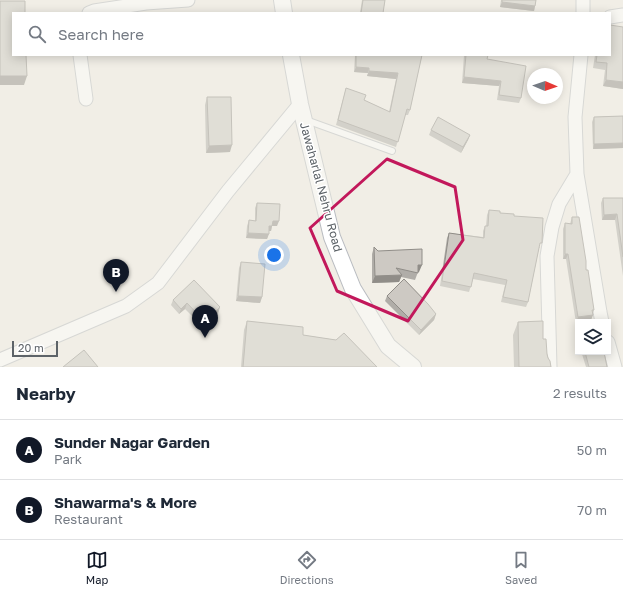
<!DOCTYPE html>
<style>
body{margin:0;font-family:"Golos Text",sans-serif;background:#f2f2f3;color:#1f2937}
.controls{position:absolute;right:12px;bottom:12px;display:grid;overflow:hidden;border-radius:0px;box-shadow:0 2px 10px #0003}
.controls button{width:36px;height:36px;display:grid;place-items:center;padding:0;border:0;border-bottom:1px solid #e0e1e3;background:#fff;color:#1f2937;font:20px sans-serif}
.compass{position:absolute;left:527px;top:68px;width:36px;height:36px;border-radius:50%;background:#fff;box-shadow:0 2px 10px #0003;rotate:92deg}
.scale{position:absolute;left:12px;bottom:10px;width:46px;box-sizing:border-box;padding-left:4px;border:2px solid #5d6368;border-top:0;font-size:11px;line-height:14px;white-space:nowrap;color:#5d6368;-webkit-text-stroke:3px #fff;paint-order:stroke}
.you{position:absolute;left:274px;top:255px;width:14px;height:14px;margin:-10px;border:3px solid #fff;border-radius:50%;background:#1a73e8;box-shadow:0 0 0 6px #1a73e833}
.badge{display:grid;place-items:center;width:26px;height:26px;border-radius:50%;background:#111827;color:#fff;font-size:13px;font-weight:700}
.pin{position:absolute;translate:-50% -33px;filter:drop-shadow(0 1px 2px #0008)}
.pin::after{content:'';position:absolute;top:21px;width:14px;height:12px;background:inherit;clip-path:polygon(0 0,100% 0,50% 100%)}
.list{margin:0;padding:0;list-style:none}
h2{display:flex;justify-content:space-between;align-items:center;height:52px;margin:0;padding:0 16px;font-size:17px}
h2 small{font-size:13px;font-weight:400;color:#747a83}
.list li{display:grid;grid-template-columns:26px 1fr auto;gap:12px;align-items:center;box-sizing:border-box;height:60px;padding:0 16px;border-top:1px solid #e0e1e3}
.list b{display:block;font-size:15px;white-space:nowrap}
.list p{margin:0;font-size:13px;white-space:nowrap;color:#747a83}
.list em{font-size:13px;font-style:normal;color:#747a83}
.icon{flex:none;width:22px;height:22px;fill:none;stroke:currentColor;stroke-width:2;stroke-linecap:round;stroke-linejoin:round}
.map{position:relative;flex:none;width:623px;height:367px;overflow:hidden}
.search{position:absolute;background:#fff;box-shadow:0 2px 10px #0003;left:12px;right:12px;top:12px;height:44px;display:flex;align-items:center;gap:10px;box-sizing:border-box;padding:0 14px;border-radius:0px;color:#747a83;font-size:15px}
.sheet{height:172px;background:#fff}
nav{display:flex;justify-content:space-around;align-items:center;box-sizing:border-box;height:56px;border-top:1px solid #e0e1e3;background:#fff;font-size:11px;color:#747a83}
nav a{display:grid;justify-items:center;gap:2px}
nav .on{color:#111827}
.map>svg:first-child{display:block}
.lines{fill:none;stroke-linecap:round;stroke-linejoin:round}
.service-casing{stroke:#b9bcc1;stroke-width:8}
.minor-casing{stroke:#b9bcc1;stroke-width:15}
.tertiary-casing{stroke:#b9bcc1;stroke-width:18}
.service{stroke:#fff;stroke-width:6}
.minor{stroke:#fff;stroke-width:13}
.tertiary{stroke:#fff;stroke-width:16}
.wall{fill:#b0ada8}
.shaded-wall{fill:#908d88}
.building{fill:#cdc9c3;stroke:#908d88}
.marked{fill:none;stroke:#c2185b;stroke-width:3;stroke-linejoin:round}
.labels{text-anchor:middle;stroke-width:3;stroke-linejoin:round;paint-order:stroke}
.street-label{font-size:12px;fill:#5d6368;stroke:#fff}
</style>
<div class="map">
<svg width="623" height="367" viewBox="0 0 623 367">
<rect width="100%" height="100%" fill="#f1eee6"/>
<g class="lines">
<defs>
<path id="service" d="M306,120L392,151"/>
<path id="minor" d="M583,0V13
M89,13L94,11L146,3L188,0
M610,17L623,15
M80,55L86,99
M581,55L575,117L577,174L600,312L602,322
M608,342L615,367
M0,360L126,306L158,283L228,191L300,104
M550,367L547,256L552,227L559,204L577,174"/>
<path id="tertiary" d="M282,0L284,13
M291,55L300,104L332,237L353,289L388,346L413,367"/>
</defs>
<use href="#service" class="service-casing"/>
<use href="#minor" class="minor-casing"/>
<use href="#tertiary" class="tertiary-casing"/>
<use href="#service" class="service"/>
<use href="#minor" class="minor"/>
<use href="#tertiary" class="tertiary"/>
</g>
<path class="wall" d="M362,0H385L383,13H360Z
M501,0H536L535,6L534,11L500,7Z
M623,27V89L603,86L605,70L593,68L595,55H610Z
M355,55H422L410,110L408,115H405L396,147L336,125L346,88L364,100L389,112L396,79L367,76L368,73L354,72Z
M464,55H488L487,59L521,98L519,103L497,100L499,86L462,83Z
M207,97L230,152L206,153L205,105Z
M623,116V148L593,149L592,122L594,117Z
M431,130L470,135L468,140L461,153L429,135Z
M603,198H623V276L615,220H602L601,203Z
M257,203L277,226H272L271,231H269L267,239L246,238L247,226L249,220L255,221V208Z
M489,210L514,216L540,248H539L528,302L526,307L501,302L505,285L473,279L469,292L440,286L447,238L449,233L483,237V231L485,226H486L487,215Z
M572,217L586,270L594,310L591,320L576,323L566,259H563V229L565,223L570,224Z
M374,247L378,251L419,272H418L415,280L401,277L399,282L372,283V254Z
M241,262L262,297L260,303L236,301L239,268Z
M387,296L436,314L434,320L419,335L385,301Z
M173,300L220,307L218,313L203,327L185,309L179,314L171,305Z
M247,321L303,335L336,340L377,367H241L244,330Z
M518,322L543,339L551,367H514L513,335Z
M583,352H604L607,367H586L582,354Z"/>
<path class="shaded-wall" d="M502,2L535,6L534,11L500,7Z
M356,67L369,68L368,73L354,72Z
M369,71L398,73L396,79L367,76Z
M0,76H27L24,85H0Z
M464,77L501,81L499,86L462,83Z
M606,80L623,82V89L603,86Z
M470,135L468,140L461,153L463,147Z
M623,143V148L593,149L594,144Z
M232,145L230,152L206,153L209,146Z
M617,214L615,220H602L604,215Z
M273,221H279L277,226H272L271,231H267L269,226Z
M248,233L269,234L267,239L246,238Z
M565,254H568L566,259H563Z
M418,265H422L419,272H415Z
M402,275L399,282L372,283L375,276Z
M238,296L262,297L260,303L236,301Z
M187,303L185,309L179,314L181,309Z
M220,307L218,313L203,327L205,322Z
M436,314L434,320L419,335L421,330Z
M593,315L591,320L576,323L578,317Z"/>
<path class="building" d="M363,0H385L383,13H361Z
M502,0H536L535,6L502,2Z
M0,1H25V13H13V55H26L27,76H0Z
M610,25L623,27V82L606,80L607,63L596,62L597,55H610Z
M356,55H422L410,110L407,109L398,142L338,120L346,88L366,95L364,100L390,112L398,73L369,71V68L356,67Z
M466,55H488L487,59L526,66L521,98L499,95L501,81L464,77Z
M207,97H231L232,145L209,146Z
M623,116V143L594,144V117Z
M438,117L470,135L463,147L431,130Z
M603,198H623V257L617,214L604,215Z
M257,203L280,204L279,221H273L272,226H269V234L248,233L249,220L256,221Z
M489,210L500,211V213L514,214V216L543,218L542,243H540L528,302L503,297L507,280L474,273L471,287L442,281L449,233L484,238L485,226H488Z
M572,217H579L586,261V270H588L594,310H592L593,315L578,317L568,254H565V223L572,224Z
M374,247L378,251L422,249V265H418V273L396,268L402,275L375,276Z
M241,262L265,264L262,297L238,296Z
M404,279L428,304L436,314L421,330L387,296Z
M194,280L220,307L205,322L187,303L181,309L173,300Z
M247,321L303,327V335L336,340L344,333L377,367H243Z
M543,321V339H546L547,354L548,358L550,361L551,367H519L518,322Z
M84,350L98,367H63Z
M585,352H604L607,367H589Z"/>
<path d="M0 0H623V367H0ZM387,159L455,187L463,240L408,321L337,291L310,228Z" fill="#f1eee6" fill-opacity=".55" fill-rule="evenodd"/>
<path class="marked" d="M387,159L455,187L463,240L408,321L337,291L310,228Z"/>
<g class="labels">
<g class="street-label">
<text transform="translate(321 187) rotate(75)" y="4">Jawaharlal Nehru Road</text>
</g>
</g>
</svg>
<div class="controls">
<button><svg class="icon" aria-label="layers" viewBox="0 0 24 24"><path d="M12 4l9 5-9 5-9-5zM3 14l9 5 9-5"/></svg></button>
</div>
<svg class="compass" viewBox="-18 -18 36 36"><path d="M0-13l5 13h-10z" fill="#e53935"/><path d="M0 13l5-13h-10z" fill="#747a83"/></svg>
<div class="scale">20 m</div>
<div class="you"></div>
<div class="pin badge" style="left:205px;top:338px">A</div>
<div class="pin badge" style="left:116px;top:292px">B</div>
<div class="search"><svg class="icon" aria-label="search" viewBox="0 0 24 24"><circle cx="10" cy="10" r="6"/><path d="M15 15l6 6"/></svg>Search here</div>
</div>
<section class="sheet">
<h2>Nearby<small>2 results</small></h2>
<ul class="list">
<li><span class="badge">A</span><div><b>Sunder Nagar Garden</b><p>Park</p></div><em>50 m</em></li>
<li><span class="badge">B</span><div><b>Shawarma's &amp; More</b><p>Restaurant</p></div><em>70 m</em></li>
</ul>
</section>
<nav>
<a class="on"><svg class="icon" aria-label="map" viewBox="0 0 24 24"><path d="M3 6l6-2 6 2 6-2v14l-6 2-6-2-6 2zM9 4v14M15 6v14"/></svg>Map</a>
<a><svg class="icon" aria-label="directions" viewBox="0 0 24 24"><path d="M12 3l9 9-9 9-9-9zM9 14v-3h6M13 9l2 2-2 2"/></svg>Directions</a>
<a><svg class="icon" aria-label="saved" viewBox="0 0 24 24"><path d="M7 4h10v16l-5-4-5 4z"/></svg>Saved</a>
</nav>
